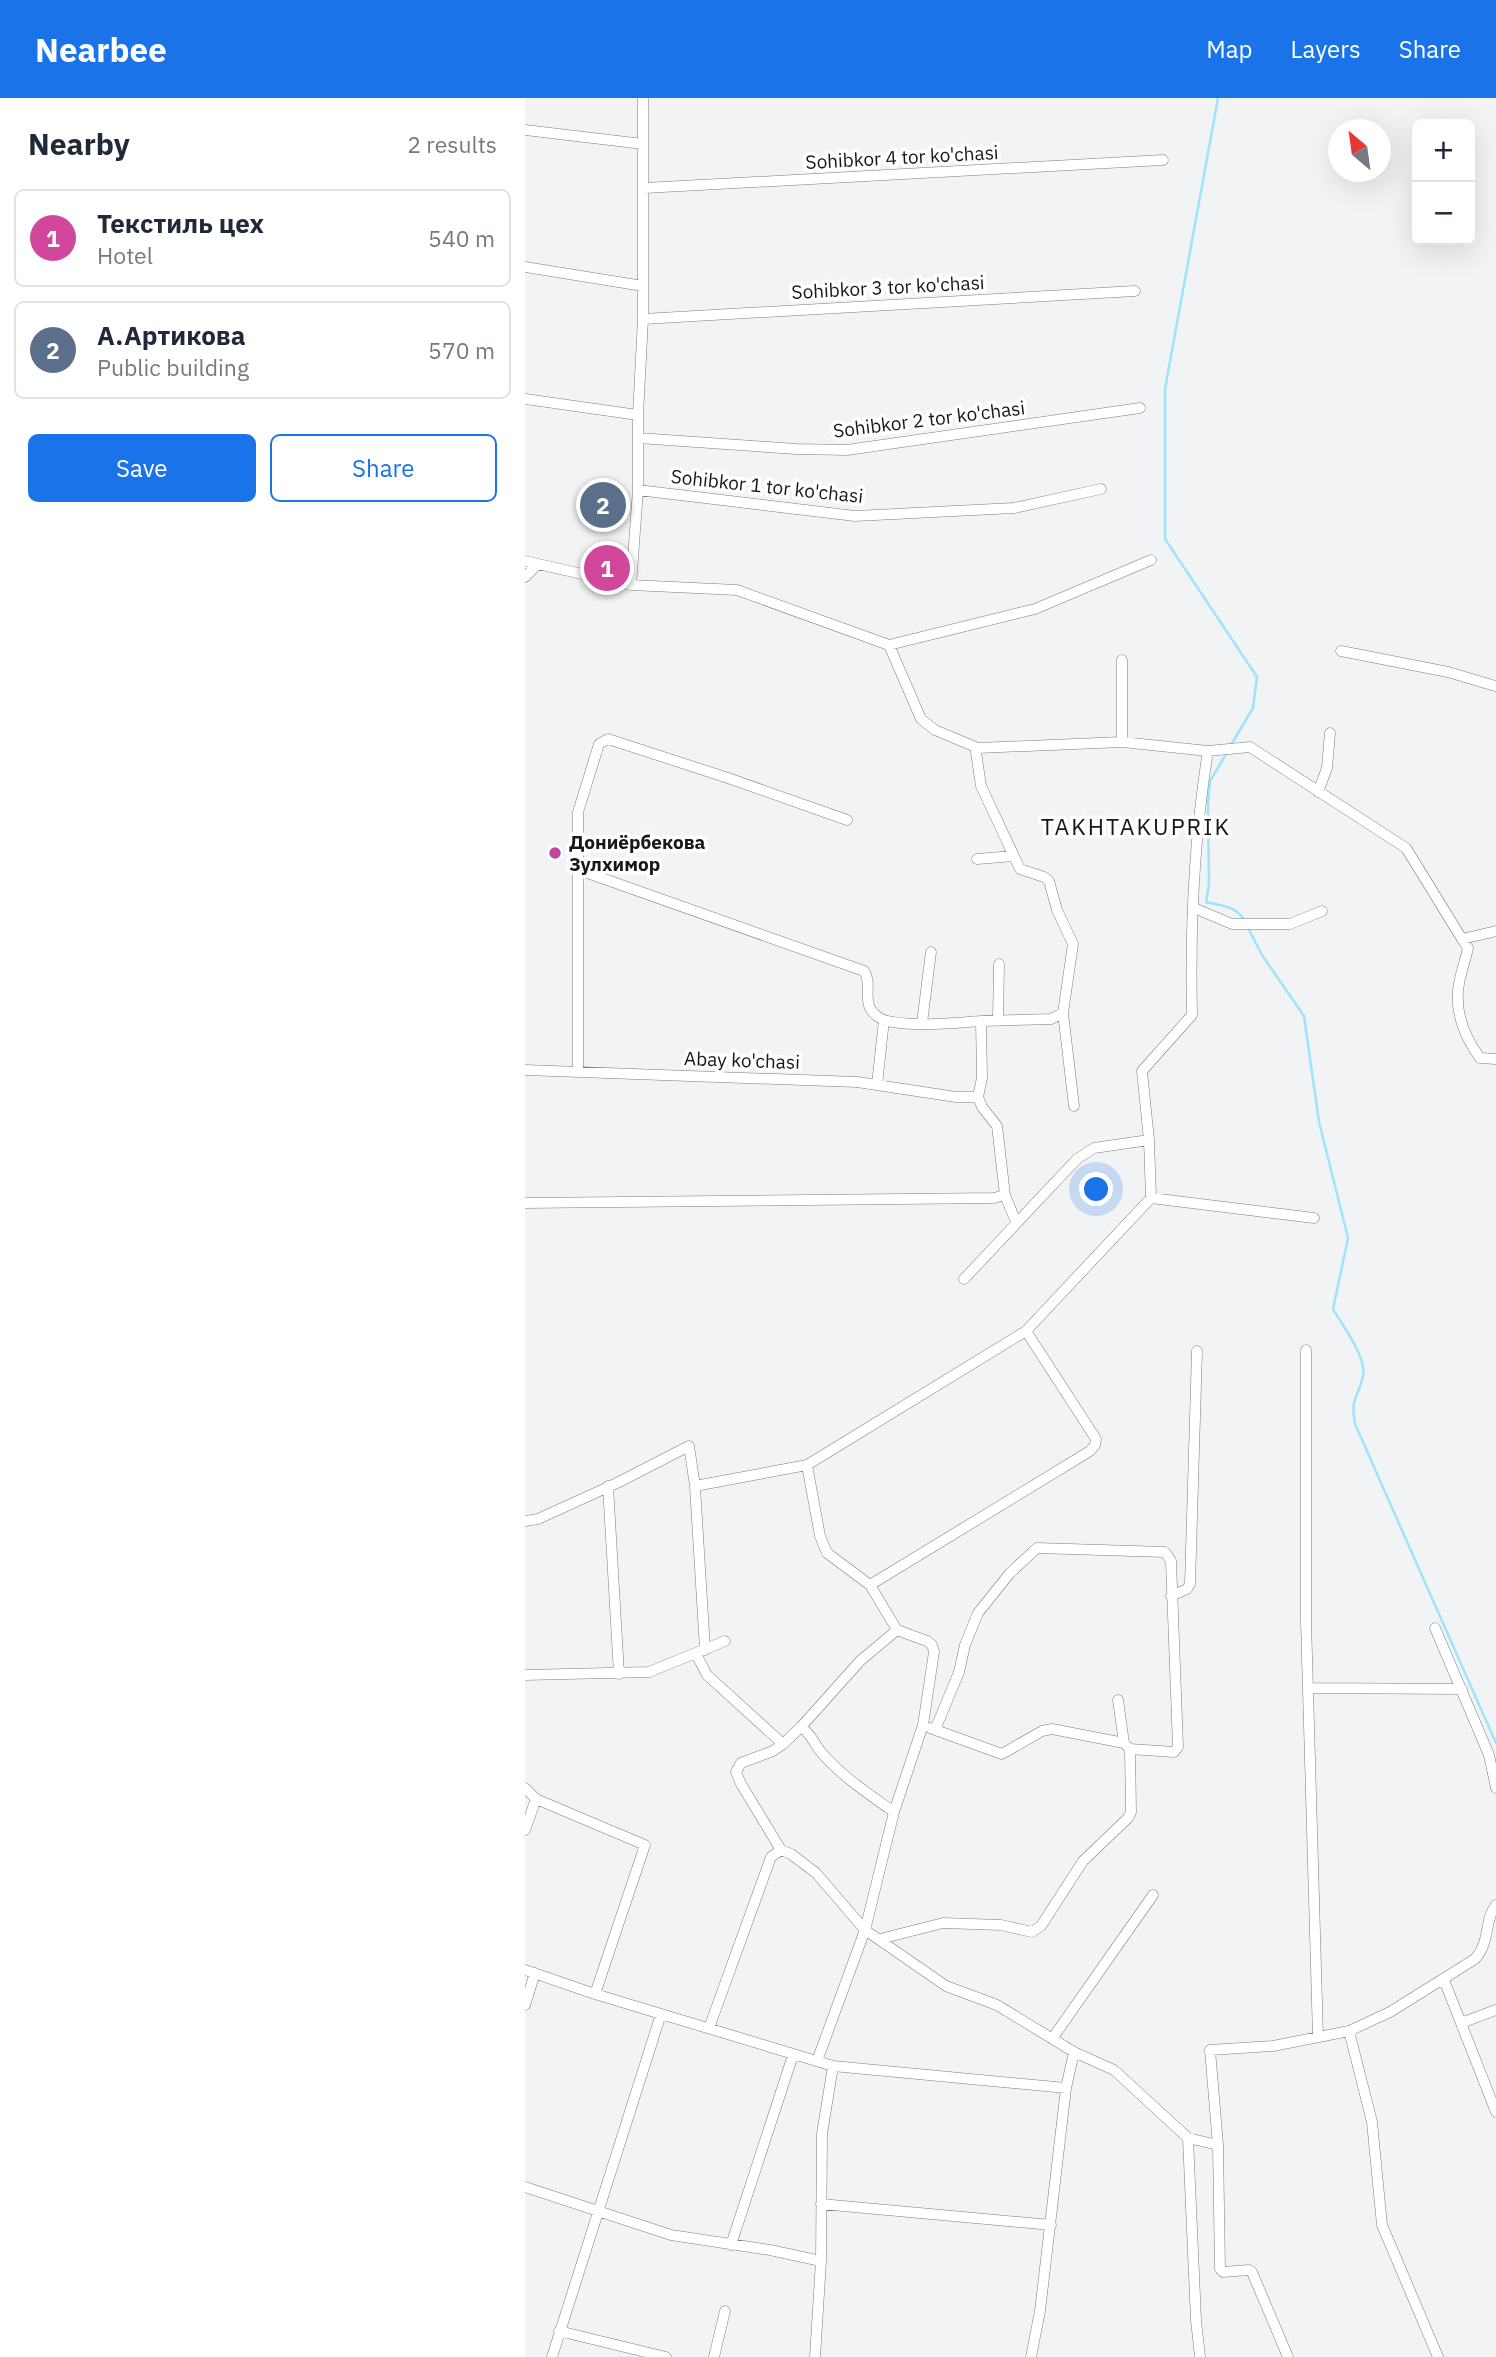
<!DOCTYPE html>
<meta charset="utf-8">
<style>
body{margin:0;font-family:"IBM Plex Sans",sans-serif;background:#f2f2f3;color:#1f2937}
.controls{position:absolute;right:21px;top:21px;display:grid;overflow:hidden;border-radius:10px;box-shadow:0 7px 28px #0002}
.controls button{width:63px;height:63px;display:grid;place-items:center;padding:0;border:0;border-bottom:2px solid #e0e1e3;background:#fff;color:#1f2937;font:35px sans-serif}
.compass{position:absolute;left:803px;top:21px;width:63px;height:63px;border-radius:50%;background:#fff;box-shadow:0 7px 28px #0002;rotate:331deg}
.you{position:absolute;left:572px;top:1092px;width:24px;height:24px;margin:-18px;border:5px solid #fff;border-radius:50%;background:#1a73e8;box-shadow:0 0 0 10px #1a73e833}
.badge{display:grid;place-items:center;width:46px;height:46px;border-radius:50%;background:#1a73e8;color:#fff;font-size:23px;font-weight:700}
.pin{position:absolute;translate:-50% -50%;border:4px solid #fff;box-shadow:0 2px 7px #0006}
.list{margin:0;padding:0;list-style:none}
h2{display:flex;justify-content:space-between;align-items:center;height:91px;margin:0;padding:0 28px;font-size:30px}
h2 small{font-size:23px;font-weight:400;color:#747a83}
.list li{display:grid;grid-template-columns:46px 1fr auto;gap:21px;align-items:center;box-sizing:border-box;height:98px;margin:0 14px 14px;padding:0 14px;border:2px solid #e0e1e3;border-radius:10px}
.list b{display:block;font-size:26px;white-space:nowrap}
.list p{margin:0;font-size:23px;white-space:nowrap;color:#747a83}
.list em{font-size:23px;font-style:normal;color:#747a83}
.actions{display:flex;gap:14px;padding:21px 28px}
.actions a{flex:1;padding:16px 0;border:2px solid #1a73e8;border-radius:10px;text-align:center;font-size:24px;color:#1a73e8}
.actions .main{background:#1a73e8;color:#fff}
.map{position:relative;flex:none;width:971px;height:2259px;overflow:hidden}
header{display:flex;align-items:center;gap:42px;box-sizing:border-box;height:98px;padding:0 35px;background:#1a73e8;color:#fff}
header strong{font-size:33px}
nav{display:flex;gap:38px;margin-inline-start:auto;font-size:24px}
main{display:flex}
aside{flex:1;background:#fff}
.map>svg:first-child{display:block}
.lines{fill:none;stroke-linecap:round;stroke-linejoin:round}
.stream{stroke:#9fe3fd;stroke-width:2.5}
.minor-casing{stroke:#7c7d7f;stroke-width:11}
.minor{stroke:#fff;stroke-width:10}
.poi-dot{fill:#be469c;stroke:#fff;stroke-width:2.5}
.labels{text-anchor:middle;stroke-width:7;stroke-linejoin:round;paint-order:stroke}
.street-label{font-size:19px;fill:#171718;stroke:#fff}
.poi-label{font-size:19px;font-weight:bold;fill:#171718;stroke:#fff;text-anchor:start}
.quarter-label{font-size:23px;letter-spacing:2px;fill:#171718;stroke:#fff}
</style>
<header>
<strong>Nearbee</strong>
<nav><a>Map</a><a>Layers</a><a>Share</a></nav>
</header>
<main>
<aside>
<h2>Nearby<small>2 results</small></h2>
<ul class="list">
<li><span class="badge" style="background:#d1479c">1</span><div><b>Текстиль цех</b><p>Hotel</p></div><em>540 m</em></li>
<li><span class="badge" style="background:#5c6f8a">2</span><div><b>А.Артикова</b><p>Public building</p></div><em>570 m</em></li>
</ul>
<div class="actions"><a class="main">Save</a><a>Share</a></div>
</aside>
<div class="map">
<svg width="971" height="2259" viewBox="0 0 971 2259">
<rect width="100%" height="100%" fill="#f1f3f5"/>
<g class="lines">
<path class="stream" d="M693,0L640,291V441L732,579L728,610L706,647
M703,653L685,683L683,705L684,786L681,804C695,807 711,808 719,822
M722,828L737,857L779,918L794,1024L823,1140L808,1211C817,1227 842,1259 838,1278C833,1302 825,1298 830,1326L971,1645"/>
<defs>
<path id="minor" d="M0,32L118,46
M119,90L638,62
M0,169L118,188
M118,221L610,193
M0,301L113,317
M113,340L271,351L322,352L615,310
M113,392L330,418L489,410L576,391
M0,463L106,487L212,492L364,547L396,621L410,632L453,650L597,644L683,653L725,649L881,750L937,841L971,833
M0,479L12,467
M106,487L113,392V317L118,221V0
M364,547L510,511L626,462
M816,553L923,574L970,588
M597,644V562
M453,650L451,654L456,688L495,771L519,779L524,783L532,812L548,846L538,915L549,1008
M793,694L802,670L805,635
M452,761L489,758
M54,772L339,873C347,884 339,898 345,910C348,916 356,922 362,923C392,929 427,925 456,923
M669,810L707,826H765L797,813
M937,841L943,850C940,864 934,879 933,893C931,917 941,941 955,960L971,961
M473,922L474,866
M397,925L406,854
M0,972L332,984L431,999H453L457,1009L472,1028L480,1097L469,1100L0,1105
M53,974V714L74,646L83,641L203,680L322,722
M352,987L359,922
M453,999L457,980L456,923L526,921L538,915
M480,1097L491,1124
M626,1100L624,1042L617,973L667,917C665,829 669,740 683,653
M439,1181L552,1061L569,1050L624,1042
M781,1252V1523L793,1939
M282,1367L295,1438L302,1455L345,1487L372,1532L402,1543L407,1547L409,1554L398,1627L369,1714L340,1832L292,1963
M83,1388L94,1576
M170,1388L180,1552
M0,1423L13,1421L92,1385L164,1348L170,1388L282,1367L501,1233L626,1100L789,1120
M345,1487L565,1353L570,1347L571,1341L501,1233
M646,1498L662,1491L665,1486L672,1253
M910,1530L964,1657L971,1690
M372,1532L335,1563L276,1629L258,1646L248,1653L216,1665L211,1674L216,1686L256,1752L266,1756L291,1775L340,1832L421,1888L472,1907L549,1954L589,1972L663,2040L693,2047
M171,1556L182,1577L258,1646
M0,1577L124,1574L200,1543
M783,1590L937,1591
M276,1629C286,1635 289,1646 296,1654C316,1678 344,1696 369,1714
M405,1630L477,1656L517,1633L527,1631L599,1645
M410,1632L434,1574L440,1547L453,1515L485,1475L512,1450L640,1454L646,1463L653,1649L649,1654L605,1651
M0,1690L11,1701
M0,1732L11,1701L120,1747L70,1896
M355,1841L418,1825L476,1827L507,1834L516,1828L558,1763L603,1720L606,1714L605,1651L599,1645L593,1602
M0,1872L70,1896L308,1968L541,1990
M919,1882L971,2014
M0,1907L10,1875
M936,1925L971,1912
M184,1930L246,1759L256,1752
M824,1933L847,2024L857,2127L913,2259
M527,1941L628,1797
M663,2040L671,2222L675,2259
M0,2089L146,2137L245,2152L296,2163
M296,2106L526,2127
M206,2147L268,1957
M34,2233L141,2259
M27,2259L136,1916
M189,2259L200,2213
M290,2259L296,2163L297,2036L308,1968
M506,2259L515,2213L541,1990L549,1954
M763,2259L727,2174L724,2172L698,2174L695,2171L693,2047L685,1952L748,1948L824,1933L865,1914L950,1861C966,1843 959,1821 971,1807"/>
</defs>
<use href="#minor" class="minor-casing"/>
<use href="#minor" class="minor"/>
</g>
<circle class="poi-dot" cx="30" cy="755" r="7"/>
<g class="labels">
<g class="street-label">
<text transform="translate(377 59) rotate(-3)" y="7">Sohibkor 4 tor ko'chasi</text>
<text transform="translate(363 189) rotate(-3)" y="7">Sohibkor 3 tor ko'chasi</text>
<text transform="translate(404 321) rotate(-7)" y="7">Sohibkor 2 tor ko'chasi</text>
<text transform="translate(242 388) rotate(6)" y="7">Sohibkor 1 tor ko'chasi</text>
<text transform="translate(217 962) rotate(2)" y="7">Abay ko'chasi</text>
</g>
<g class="poi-label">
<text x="44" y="751">Дониёрбекова<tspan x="44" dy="22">Зулхимор</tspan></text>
</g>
<g class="quarter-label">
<text x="611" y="737">TAKHTAKUPRIK</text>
</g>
</g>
</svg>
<div class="controls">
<button>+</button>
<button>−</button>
</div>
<svg class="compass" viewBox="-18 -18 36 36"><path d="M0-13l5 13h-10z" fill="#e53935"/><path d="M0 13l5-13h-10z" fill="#747a83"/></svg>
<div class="you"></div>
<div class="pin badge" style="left:82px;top:470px;background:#d1479c">1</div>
<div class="pin badge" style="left:78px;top:407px;background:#5c6f8a">2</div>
</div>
</main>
